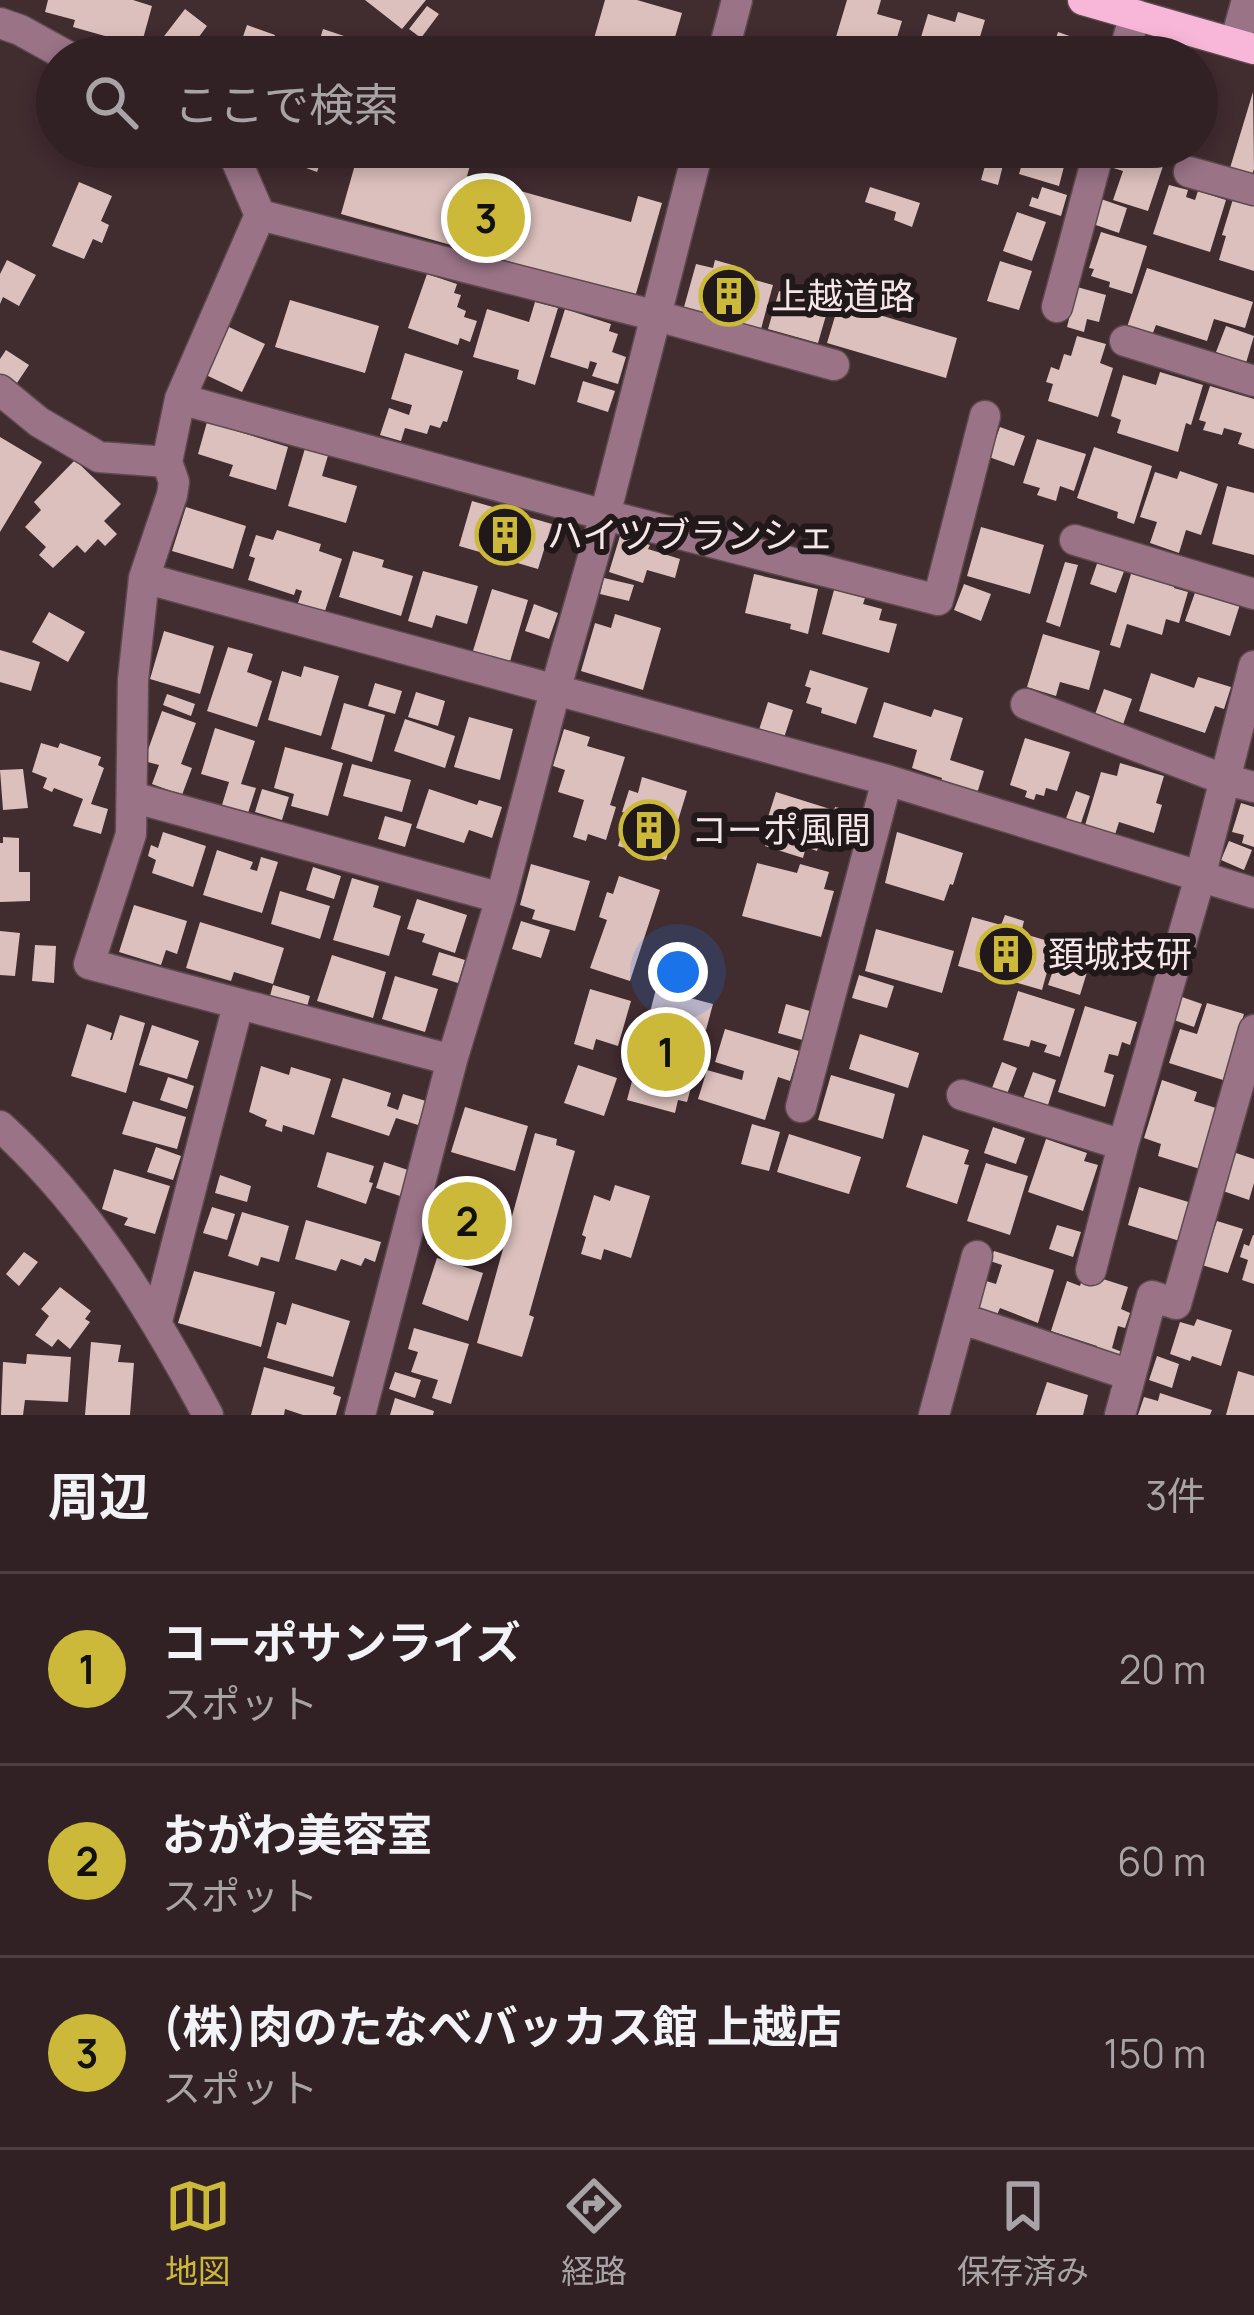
<!DOCTYPE html>
<html lang="ja">
<meta charset="utf-8">
<style>
body{margin:0;font-family:Manrope,"Noto Sans JP",sans-serif;background:#3d2e31;color:#f1f3f6}
.you{position:absolute;left:678px;top:972px;width:42px;height:42px;margin:-30px;border:9px solid #fff;border-radius:50%;background:#1a73e8;box-shadow:0 0 0 18px #1a73e833}
.badge{display:grid;place-items:center;width:78px;height:78px;border-radius:50%;background:#ccb939;color:#111;font-size:39px;font-weight:700}
.pin{position:absolute;translate:-50% -50%;border:6px solid #fff;box-shadow:0 3px 12px #0006}
.list{margin:0;padding:0;list-style:none}
h2{display:flex;justify-content:space-between;align-items:center;height:156px;margin:0;padding:0 48px;font-size:51px}
h2 small{font-size:39px;font-weight:400;color:#a8a3a6}
.list li{display:grid;grid-template-columns:78px 1fr auto;gap:36px;align-items:center;box-sizing:border-box;height:192px;padding:0 48px;border-top:3px solid #4c3e41}
.list b{display:block;font-size:45px;white-space:nowrap}
.list p{margin:0;font-size:39px;white-space:nowrap;color:#a8a3a6}
.list em{font-size:39px;font-style:normal;color:#a8a3a6}
.icon{flex:none;width:66px;height:66px;fill:none;stroke:currentColor;stroke-width:2;stroke-linecap:round;stroke-linejoin:round}
.map{position:relative;flex:none;width:1254px;height:1415px;overflow:hidden}
.search{position:absolute;background:#312124;box-shadow:0 6px 18px #0003;left:36px;right:36px;top:36px;height:132px;display:flex;align-items:center;gap:30px;box-sizing:border-box;padding:0 42px;border-radius:66px;color:#a8a3a6;font-size:45px}
.sheet{height:732px;background:#312124}
nav{display:flex;justify-content:space-around;align-items:center;box-sizing:border-box;height:168px;border-top:3px solid #4c3e41;background:#312124;font-size:33px;color:#a8a3a6}
nav a{display:grid;justify-items:center;gap:6px}
nav .on{color:#ccb939}
.map>svg:first-child{display:block}
.building{fill:#dcc0bd}
.lines{fill:none;stroke-linecap:round;stroke-linejoin:round}
.minor-casing{stroke:#5e4a4e;stroke-width:33}
.major-casing{stroke:#5e4a4e;stroke-width:33}
.minor{stroke:#9a7387;stroke-width:30}
.major{stroke:#f8b7d8;stroke-width:30}
.labels{text-anchor:middle;stroke-width:12;stroke-linejoin:round;paint-order:stroke}
.poi-label{font-size:36px;fill:#f5e6e9;stroke:#211819;text-anchor:start}
</style>
<div class="map">
<svg width="1254" height="1415" viewBox="0 0 1254 1415">
<rect width="100%" height="100%" fill="#412c30"/>
<path class="building" d="M48,0H133L152,6L138,57L102,46L105,36L73,27L75,20L45,12Z
M365,0H426L402,29Z
M605,0H637L682,13L671,51L687,57L589,56Z
M847,0H881L877,14L902,21L891,57H830Z
M427,6L439,14L421,38L409,29Z
M185,9L207,26L184,57H148Z
M958,12L985,20L974,57H915L928,14L955,22Z
M247,25L275,35L268,57H236Z
M323,29L368,44L364,57H350L337,52L339,46L320,39Z
M1058,32L1078,39L1076,44L1101,52L1099,57H1050Z
M1253,92L1254,169L1252,175L1230,168Z
M274,147H326L317,172L271,155Z
M360,147H470L475,148L467,176L631,222L638,196L662,203L635,297L341,214Z
M889,147H936L931,164L888,151Z
M982,147H1015L1010,163L1004,161L998,185L981,180L988,155L980,152Z
M1027,147H1069L1059,186L1019,174Z
M1117,147L1164,163L1148,211L1113,200L1123,171L1110,167Z
M79,182L112,196L101,221L109,225L102,243L93,239L84,259L52,246Z
M1169,185L1188,190L1186,197L1195,200L1198,191L1226,200L1210,252L1153,234Z
M870,187L920,203L912,227L894,220L896,212L865,202Z
M1042,187L1067,195L1061,216L1029,206L1032,197L1038,199Z
M1098,198L1127,208L1119,233L1090,223Z
M1233,199L1254,205V271L1219,260L1226,236L1222,235Z
M1017,212L1046,222L1032,261L1003,251Z
M1101,232L1147,246L1132,294L1109,287L1110,282L1091,276L1094,269L1089,268Z
M7,260L36,275L19,306L3,297L0,304V274Z
M715,260L736,266L734,274L773,285L761,329L684,307L696,264L713,268Z
M1000,261L1032,271L1019,310L987,301Z
M1147,268L1253,302L1245,328L1214,319L1207,341L1156,325L1151,338L1126,330Z
M427,274L457,284L454,293L461,295L457,307L466,311L464,317L477,321L470,342L460,338L458,345L408,328Z
M1077,287L1106,295L1099,322L1087,319L1084,332L1067,327Z
M779,291L829,305L818,343L768,329Z
M290,300L379,326L365,373L275,347Z
M535,302L558,308L535,385L517,379L519,370L473,357L487,309L529,322Z
M839,303L957,338L946,378L827,343Z
M565,309L611,324L609,331L618,334L612,352L626,357L618,384L592,376L597,363L590,361L588,369L550,357Z
M1226,326L1254,336L1246,363L1216,352Z
M229,327L265,344L242,392L206,375Z
M1077,336L1106,344L1100,363L1113,368L1098,417L1048,401L1053,384L1046,382L1051,367L1059,370L1064,354L1071,356Z
M6,350L29,365L13,389L0,380V359Z
M405,353L463,371L447,422L443,421L440,428L430,425L427,434L405,428L401,441L380,435L389,408L409,415L412,405L391,399Z
M1160,372L1203,385L1191,425L1186,423L1178,452L1117,433L1121,420L1111,416L1123,375L1156,385Z
M583,381L615,391L608,412L577,402Z
M1210,386L1254,399V449L1238,444L1242,433L1224,428L1222,435L1203,430L1206,422L1199,420Z
M207,422L288,447L276,490L229,476L233,465L198,454Z
M1000,427L1025,436L1014,466L989,457Z
M0,437L42,462L0,532Z
M1037,439L1086,454L1074,491L1060,486L1056,501L1037,495L1040,488L1023,483Z
M306,445L329,452L322,476L357,486L346,523L288,506Z
M1094,447L1152,466L1134,524L1117,518L1118,512L1077,498Z
M75,460L121,504L104,521L117,534L105,546L98,539L85,553L77,545L53,568L39,555L46,547L25,527L41,510L34,502Z
M1180,471L1218,484L1201,535L1186,530L1179,553L1150,543L1157,522L1140,517L1155,472L1177,479Z
M1227,486L1254,493V555L1212,544Z
M472,501L552,524L538,569L459,546Z
M186,507L246,526L233,569L172,551Z
M981,527L1044,545L1030,594L967,576Z
M277,530L321,544L319,551L342,559L321,623L294,615L302,591L296,589L294,595L248,580L255,558L249,556L256,535L273,540Z
M620,536L650,545L648,549L680,559L675,578L647,570L643,583L609,572Z
M353,551L384,560L382,567L413,576L401,616L339,597Z
M1099,558L1126,566L1116,593L1090,584Z
M1065,562L1078,565L1060,627L1046,622Z
M1133,567L1176,580L1174,588L1188,592L1179,623L1166,619L1162,635L1127,624L1120,648L1110,645Z
M423,571L478,586L467,624L436,615L432,628L408,621Z
M754,574L818,589L808,634L790,629L791,624L745,613Z
M604,578L634,585L629,601L600,594Z
M964,584L991,594L981,621L954,610Z
M1197,587L1241,601L1230,636L1185,621Z
M492,589L528,600L509,665L472,654Z
M834,590L865,598L863,604L882,609L879,620L897,624L889,653L822,634Z
M534,604L558,613L549,639L525,631Z
M49,612L85,632L68,662L32,642Z
M615,614L661,628L643,690L581,671L595,623L611,628Z
M164,631L214,646L200,694L150,679Z
M1043,634L1100,651L1089,690L1060,682L1056,696L1027,687Z
M228,647L253,654L247,672L272,681L257,727L207,711Z
M0,650L40,662L31,691L0,682Z
M304,666L339,676L321,736L268,720L282,671L301,677Z
M810,670L868,688L856,724L821,713L822,708L806,703L811,688L805,686Z
M1151,673L1194,688L1198,677L1231,687L1224,709L1215,706L1205,733L1139,711Z
M375,683L402,691L395,714L368,706Z
M1104,689L1132,699L1120,733L1092,723Z
M416,692L445,701L438,726L408,717Z
M167,694L195,704L191,716L163,705Z
M768,702L793,710L781,747L756,739Z
M884,702L931,717L934,709L963,718L950,760L984,771L975,800L939,789L942,778L912,768L917,750L873,737Z
M344,703L385,715L372,762L331,749Z
M162,711L196,723L181,764L192,768L182,795L152,784L159,765L144,761Z
M469,717L513,729L500,780L454,767Z
M405,719L455,736L445,768L394,751Z
M215,728L255,741L241,784L256,788L248,813L222,805L229,782L201,774Z
M564,729L590,737L587,746L625,757L610,805L616,807L606,840L588,834L586,841L573,837L584,800L558,792L565,770L553,766Z
M1025,738L1070,752L1057,791L1046,788L1044,796L1036,794L1034,800L1025,797L1027,791L1010,785Z
M41,743L58,748L60,743L101,757L98,765L104,768L91,804L108,809L101,834L73,826L83,799L54,788L52,792L43,788L47,778L32,772Z
M285,747L343,763L328,816L291,806L294,794L274,788Z
M1120,763L1164,776L1156,803L1162,805L1154,833L1119,822L1113,841L1083,832L1101,772L1117,776Z
M352,764L411,780L402,812L343,796Z
M23,769L28,808L3,810L0,770Z
M642,777L687,791L666,860L618,846L628,814L622,812L629,790L638,793Z
M262,789L289,797L282,820L255,812Z
M429,789L477,805L479,800L502,807L492,838L469,830L464,843L416,828Z
M1076,791L1090,796L1079,829L1064,824Z
M776,792L830,809L817,851L806,847L803,858L765,846L767,837L762,836Z
M1241,803L1254,807V847L1242,843L1244,835L1232,832Z
M835,807L861,813L853,841L828,834Z
M385,816L412,824L405,847L378,839Z
M163,832L206,846L193,887L152,873L156,860L148,856L151,845L158,848Z
M897,832L963,853L953,885L950,884L944,901L885,883Z
M3,837L19,838V872H30V901L0,902V843H3Z
M1229,841L1252,850L1244,870L1221,860Z
M217,850L253,862L250,869L257,871L261,857L278,862L262,913L203,895Z
M757,863L797,873L800,864L829,872L824,889L834,891L821,937L742,916Z
M531,864L590,881L575,931L532,919L535,910L520,905Z
M313,867L341,876L334,899L306,890Z
M619,876L660,890L630,981L590,968L607,920L599,917L607,892L613,894Z
M352,878L379,886L373,907L401,916L389,956L333,940Z
M280,891L330,906L320,939L271,924Z
M417,899L467,915L455,953L422,942L425,934L407,929Z
M134,905L187,921L177,954L166,950L161,965L119,952Z
M1005,915L1024,921L1021,933L1055,943L1042,990L958,966L972,917L1001,925Z
M521,921L550,930L541,958L512,949Z
M200,922L284,948L273,984L234,972L231,981L186,968Z
M876,929L954,951L942,993L865,971Z
M0,931L20,933L15,976L0,975Z
M35,945L56,946L54,983L32,981Z
M439,952L465,960L458,983L432,975Z
M332,955L386,972L373,1018L317,1001Z
M1057,959L1088,969L1080,995L1048,985Z
M859,975L894,986L887,1008L852,998Z
M395,976L438,989L425,1032L382,1019Z
M273,985L310,996L304,1018L267,1007Z
M590,989L631,1001L618,1046L596,1039L593,1050L574,1044Z
M656,989L713,1004L706,1030L699,1028L686,1075L694,1077L687,1102L678,1100L675,1113L627,1100Z
M1018,991L1075,1009L1060,1057L1044,1052L1047,1045L1031,1040L1029,1047L1003,1040Z
M1182,997L1202,1004L1194,1027L1174,1020Z
M1207,1003L1244,1014L1223,1080L1169,1063L1180,1029L1197,1034Z
M786,1004L813,1012L806,1041L778,1033Z
M1085,1006L1137,1022L1130,1045L1122,1042L1118,1056L1109,1054L1104,1072L1114,1075L1105,1107L1058,1092Z
M120,1015L145,1023L126,1093L71,1076L87,1024L112,1033L110,1040H112Z
M152,1025L199,1041L187,1079L139,1065Z
M725,1029L799,1051L790,1081L778,1077L765,1120L698,1099L707,1070L742,1080L744,1071L715,1062Z
M860,1034L919,1053L908,1088L849,1069Z
M1002,1062L1017,1068L1007,1094L992,1088Z
M578,1065L617,1078L604,1116L564,1103Z
M261,1066L289,1075L291,1067L331,1079L314,1135L283,1125L282,1132L265,1126L267,1120L249,1112Z
M1033,1072L1056,1080L1047,1108L1023,1099Z
M831,1075L895,1094L883,1139L818,1120Z
M168,1077L194,1086L187,1109L160,1100Z
M343,1078L391,1093L387,1106L398,1110L403,1094L426,1101L418,1125L396,1118L389,1136L331,1117Z
M1162,1080L1197,1092L1194,1101L1219,1109L1200,1169L1158,1156L1161,1144L1144,1138Z
M133,1101L186,1117L177,1149L122,1134Z
M465,1107L528,1126L515,1171L451,1152Z
M752,1124L780,1132L769,1171L741,1164Z
M993,1127L1025,1138L1016,1164L984,1153Z
M535,1133L557,1139L556,1145L575,1151L529,1315L534,1317L522,1357L477,1343Z
M789,1134L861,1157L849,1194L777,1172Z
M923,1135L969,1150L964,1164L969,1165L957,1204L906,1187Z
M1046,1139L1087,1153L1084,1161L1098,1165L1083,1211L1028,1192Z
M156,1147L181,1156L173,1180L147,1172Z
M327,1152L374,1166L369,1182L373,1183L366,1204L317,1187Z
M1236,1153L1254,1159V1183L1249,1200L1223,1191Z
M384,1162L408,1170L400,1196L376,1188Z
M986,1163L1028,1176L1010,1235L967,1221Z
M114,1169L170,1186L155,1234L124,1225L128,1218L102,1209Z
M220,1175L251,1186L247,1202L215,1193Z
M462,1185L505,1199L494,1241L460,1230L454,1253L427,1244L438,1210L445,1212L453,1188L460,1190Z
M615,1185L650,1196L631,1258L604,1249L601,1260L581,1254L586,1237L582,1235L594,1195L610,1201Z
M1139,1187L1195,1204L1183,1242L1128,1225Z
M212,1207L235,1214L227,1240L203,1233Z
M242,1212L289,1226L279,1262L261,1257L258,1266L228,1256Z
M306,1220L381,1242L375,1262L365,1258L361,1266L341,1259L336,1271L295,1259Z
M1217,1221L1243,1229L1228,1273L1202,1265Z
M1057,1225L1081,1232L1073,1257L1049,1249Z
M1253,1235H1254V1284L1242,1280L1248,1260L1240,1257L1244,1244L1249,1246Z
M994,1251L1054,1270L1038,1323L1000,1308L997,1315L974,1308L983,1280L996,1284L1002,1265L990,1261Z
M24,1252L38,1262L19,1286L6,1274Z
M437,1258L483,1273L468,1321L422,1304Z
M194,1271L275,1292L261,1347L178,1323Z
M1084,1273L1128,1287L1121,1309L1130,1313L1125,1328L1118,1326L1112,1348L1122,1352L1117,1367L1093,1359L1097,1346L1051,1331L1067,1281L1080,1286Z
M60,1287L91,1311L85,1319L90,1322L70,1349L58,1339L52,1347L35,1335L49,1316L41,1309Z
M292,1303L350,1321L333,1377L267,1358L277,1322L286,1325Z
M1197,1319L1232,1330L1221,1366L1192,1356L1190,1361L1170,1354L1180,1322L1194,1326Z
M414,1328L469,1344L451,1404L432,1398L438,1380L411,1372L418,1352L408,1349Z
M91,1342L121,1345L118,1362L134,1363L130,1415H85Z
M27,1354L71,1357L68,1402L25,1400L23,1415H1L3,1362L26,1364Z
M1157,1356L1179,1364L1172,1388L1149,1380Z
M264,1367L335,1387L333,1394L341,1397L336,1415H303L285,1409L284,1415H251Z
M1238,1371L1254,1376V1415H1226Z
M395,1372L421,1380L415,1398L389,1389Z
M1047,1382L1088,1395L1083,1415H1036Z
M1160,1393L1212,1410L1210,1415H1138L1144,1397L1158,1401Z
M395,1398L434,1411L433,1415H390Z"/>
<g class="lines">
<defs>
<path id="minor" d="M0,23L20,30L69,57
M1235,43L1247,0
M722,57L737,0
M1123,57L1135,14
M221,147L234,155L260,215
M1189,172L1254,190
M1057,307L1100,147
M1125,341L1254,381
M0,390L39,422L99,457L167,462
M180,399L605,515L938,600L985,416
M1075,540L1254,594
M144,578L887,780L1254,893
M1026,704L1223,779L1254,787
M132,797L501,898
M452,1060L89,964L131,834L133,680L144,578L172,495L174,482L167,462L180,399L260,215L657,316L834,365
M962,1095L1123,1145
M801,1107L887,780
M0,1126C90,1208 151,1309 208,1415
M1091,1270L1123,1145L1200,877L1254,666
M960,1318L1130,1375
M157,1321L238,1005
M360,1415L452,1060L501,898L555,691L605,515L699,147
M934,1415L977,1256
M1120,1415L1152,1296L1176,1304L1254,1030"/>
<path id="major" d="M1083,0L1254,49"/>
</defs>
<use href="#minor" class="minor-casing"/>
<use href="#major" class="major-casing"/>
<use href="#minor" class="minor"/>
<use href="#major" class="major"/>
</g>
<defs>
<symbol id="building-ring" viewBox="-11 -11 22 22"><circle r="9.5" fill="#211819" stroke="#ccb939" stroke-width="1.5"/><path d="M-4-6H4V6H1V3H-1V6H-4ZM-2.5-4.3h1.7v1.8h-1.7ZM.8-4.3h1.7v1.8H.8ZM-2.5-1h1.7V.8h-1.7ZM.8-1h1.7V.8H.8Z" fill="#ccb939"/></symbol>
</defs>
<g fill-rule="evenodd">
<use href="#building-ring" x="696" y="263" width="66" height="66"/>
<use href="#building-ring" x="472" y="502" width="66" height="66"/>
<use href="#building-ring" x="616" y="797" width="66" height="66"/>
<use href="#building-ring" x="973" y="921" width="66" height="66"/>
</g>
<g class="labels">
<g class="poi-label">
<text x="771" y="309">上越道路</text>
<text x="547" y="548">ハイツブランシェ</text>
<text x="691" y="843">コーポ風間</text>
<text x="1048" y="967">頚城技研</text>
</g>
</g>
</svg>
<div class="you"></div>
<div class="pin badge" style="left:666px;top:1052px">1</div>
<div class="pin badge" style="left:467px;top:1221px">2</div>
<div class="pin badge" style="left:486px;top:218px">3</div>
<div class="search"><svg class="icon" aria-label="search" viewBox="0 0 24 24"><circle cx="10" cy="10" r="6"/><path d="M15 15l6 6"/></svg>ここで検索</div>
</div>
<section class="sheet">
<h2>周辺<small>3件</small></h2>
<ul class="list">
<li><span class="badge">1</span><div><b>コーポサンライズ</b><p>スポット</p></div><em>20 m</em></li>
<li><span class="badge">2</span><div><b>おがわ美容室</b><p>スポット</p></div><em>60 m</em></li>
<li><span class="badge">3</span><div><b>(株)肉のたなべバッカス館 上越店</b><p>スポット</p></div><em>150 m</em></li>
</ul>
</section>
<nav>
<a class="on"><svg class="icon" aria-label="map" viewBox="0 0 24 24"><path d="M3 6l6-2 6 2 6-2v14l-6 2-6-2-6 2zM9 4v14M15 6v14"/></svg>地図</a>
<a><svg class="icon" aria-label="directions" viewBox="0 0 24 24"><path d="M12 3l9 9-9 9-9-9zM9 14v-3h6M13 9l2 2-2 2"/></svg>経路</a>
<a><svg class="icon" aria-label="saved" viewBox="0 0 24 24"><path d="M7 4h10v16l-5-4-5 4z"/></svg>保存済み</a>
</nav>
